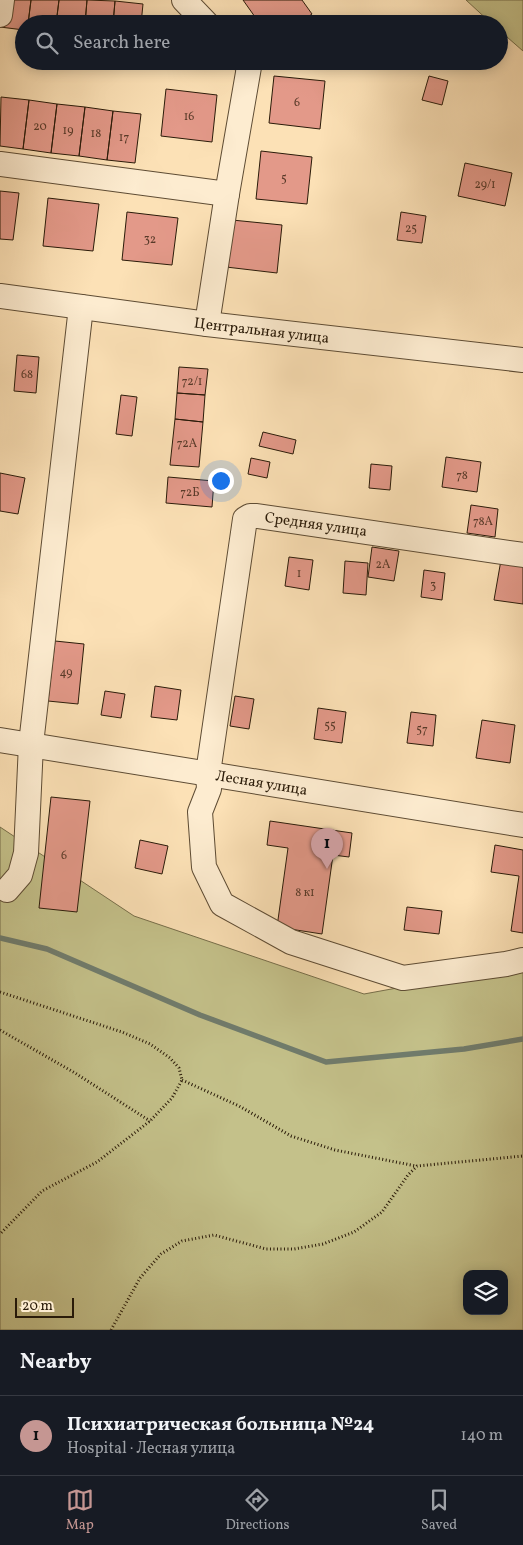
<!DOCTYPE html>
<meta charset="utf-8">
<style>
body{margin:0;font-family:Vollkorn,serif;background:#242831;color:#f1f3f6}
.controls{position:absolute;right:15px;bottom:15px;display:grid;overflow:hidden;border-radius:10px;box-shadow:0 2px 12px #0003}
.controls button{width:45px;height:45px;display:grid;place-items:center;padding:0;border:0;border-bottom:1px solid #363941;background:#171b24;color:#f1f3f6;font:25px sans-serif}
.scale{position:absolute;left:15px;bottom:12px;width:59px;box-sizing:border-box;padding-left:5px;border:2px solid #2a1b09;border-top:0;font-size:14px;line-height:18px;white-space:nowrap;color:#2a1b09;-webkit-text-stroke:4px #fdecd0;paint-order:stroke}
.you{position:absolute;left:220px;top:480px;width:18px;height:18px;margin:-12px;border:4px solid #fff;border-radius:50%;background:#1a73e8;box-shadow:0 0 0 8px #1a73e833}
.badge{display:grid;place-items:center;width:32px;height:32px;border-radius:50%;background:#c59692;color:#111;font-size:16px;font-weight:700}
.pin{position:absolute;translate:-50% -41px;filter:drop-shadow(0 1px 2px #0008)}
.pin::after{content:'';position:absolute;top:26px;width:18px;height:15px;background:inherit;clip-path:polygon(0 0,100% 0,50% 100%)}
.list{margin:0;padding:0;list-style:none}
h2{display:flex;justify-content:space-between;align-items:center;height:65px;margin:0;padding:0 20px;font-size:21px}
h2 small{font-size:16px;font-weight:400;color:#9ea1a6}
.list li{display:grid;grid-template-columns:32px 1fr auto;gap:15px;align-items:center;box-sizing:border-box;height:80px;padding:0 20px;border-top:1px solid #363941}
.list b{display:block;font-size:19px;white-space:nowrap}
.list p{margin:0;font-size:16px;white-space:nowrap;color:#9ea1a6}
.list em{font-size:16px;font-style:normal;color:#9ea1a6}
.icon{flex:none;width:28px;height:28px;fill:none;stroke:currentColor;stroke-width:2;stroke-linecap:round;stroke-linejoin:round}
.map{position:relative;flex:none;width:523px;height:1330px;overflow:hidden}
.search{position:absolute;background:#171b24;box-shadow:0 2px 12px #0003;left:15px;right:15px;top:15px;height:55px;display:flex;align-items:center;gap:12px;box-sizing:border-box;padding:0 18px;border-radius:28px;color:#9ea1a6;font-size:19px}
.sheet{height:145px;background:#171b24}
nav{display:flex;justify-content:space-around;align-items:center;box-sizing:border-box;height:70px;border-top:1px solid #363941;background:#171b24;font-size:14px;color:#9ea1a6}
nav a{display:grid;justify-items:center;gap:2px}
nav .on{color:#c59692}
.map>svg:first-child{display:block}
.green{fill:#c4c18a;stroke:#776e4a;fill-rule:evenodd}
.lines{fill:none;stroke-linecap:round;stroke-linejoin:round}
.stream{stroke:#707c6d;stroke-width:5.5}
.building{fill:#e39989;stroke:#2a1b09}
.minor-casing{stroke:#5e4c34;stroke-width:26}
.path{stroke:#2a1b09;stroke-width:3;stroke-dasharray:1 2.5;stroke-linecap:butt}
.minor{stroke:#fdecd0;stroke-width:24}
.labels{text-anchor:middle;stroke-width:4.5;stroke-linejoin:round;paint-order:stroke}
.number-label{font-size:12px;fill:#583a29}
.street-label{font-size:15px;fill:#2a1b09;stroke:#fdecd0}
</style>
<div class="map">
<svg width="523" height="1330" viewBox="0 0 523 1330">
<rect width="100%" height="100%" fill="#fce1b6"/>
<filter id="stains"><feTurbulence type="fractalNoise" baseFrequency=".004" numOctaves="4"/><feColorMatrix values="0 0 0 0 .2 0 0 0 0 .09 0 0 0 0 .02 0 0 0 .5 -.17"/></filter>
<radialGradient id="worn" r=".72"><stop offset=".6" stop-color="#630" stop-opacity="0"/><stop offset="1" stop-color="#630" stop-opacity=".3"/></radialGradient>
<path class="green" d="M466,0H523V51L499,30V24H492Z
M0,827L134,916L364,994L523,965V1330H0ZM467,1274H504V1311H467Z"/>
<g class="lines">
<path class="stream" d="M0,938L47,949L200,1015L326,1062L464,1049L523,1039"/>
</g>
<path class="building" d="M3,0H31L28,24H24V30L0,27Z
M31,0H59L56,24H28Z
M59,0H87L85,24H56Z
M87,0L115,1L113,24H85Z
M243,0H302L312,14L298,24H260Z
M115,1L143,4L141,24H113Z
M274,76L325,81L320,129L269,123Z
M429,76L448,81L442,105L422,100Z
M166,89L217,95L212,142L161,136Z
M1,97L29,100L23,149L0,146Z
M29,100L57,104L51,153L23,149Z
M57,104L85,107L79,156L51,153Z
M85,107L113,111L107,160L79,156Z
M113,111L141,114L135,163L107,160Z
M261,151L312,157L307,204L256,199Z
M465,163L512,173L505,206L458,196Z
M0,191L19,193L13,240L0,239Z
M48,198L99,204L93,251L43,246Z
M127,212L178,218L172,265L122,260Z
M401,212L426,216L422,243L397,240Z
M232,220L282,225L277,273L226,267Z
M17,355L39,357L36,393L14,391Z
M179,367L208,369L205,395L177,393Z
M177,393L205,395L203,422L175,419Z
M121,395L137,397L132,436L116,434Z
M175,419L203,422L199,467L170,465Z
M263,432L296,440L293,454L259,446Z
M446,457L481,462L477,492L442,487Z
M251,458L270,462L267,478L248,474Z
M371,464L392,466L390,490L369,488Z
M0,473L25,478L18,514L0,511Z
M168,477L214,481L212,507L166,503Z
M471,505L498,509L495,537L467,533Z
M372,547L399,551L394,581L368,577Z
M289,557L313,560L309,590L285,586Z
M501,560L523,564V604L494,600Z
M345,561L368,563L366,595L343,593Z
M424,570L445,573L442,600L421,597Z
M55,641L84,644L78,704L48,701Z
M155,686L181,690L177,720L151,717Z
M105,691L125,694L121,718L101,715Z
M235,696L254,699L249,729L230,726Z
M318,708L346,712L342,743L314,739Z
M411,712L436,715L433,746L407,743Z
M482,720L515,725L510,763L476,758Z
M51,797L90,801L77,912L39,908Z
M270,821L352,833L349,857L333,855L322,934L277,927L288,848L267,845Z
M140,840L168,846L162,874L135,868Z
M495,845L523,850V933L511,931L519,876L491,872Z
M407,907L442,911L439,934L404,930Z"/>
<g class="lines">
<defs>
<g id="minor">
<path d="M184,0L207,24"/>
<path d="M0,15L2,0"/>
<path d="M0,164L227,194"/>
<path id="s1" d="M0,296L207,324L523,360"/>
<path d="M207,324L227,194L249,67L244,61"/>
<path d="M523,555L257,516H250L245,519L208,773L209,789L200,812L204,867L222,904L291,942L403,978L506,964L523,960"/>
<path id="s2" d="M0,740L523,825"/>
<path d="M7,890L20,875L26,853L31,744L81,307"/>
</g>
</defs>
<use href="#minor" class="minor-casing"/>
<path class="path" d="M0,992L122,1032L150,1044L170,1058L179,1068L182,1080L172,1098L150,1121L97,1162L42,1191L0,1234
M0,1030L75,1073L150,1121
M182,1080L239,1106L291,1136L335,1150L416,1166
M111,1330L140,1278L161,1254L182,1241L214,1235L266,1249H294L323,1244L354,1232L382,1212L408,1175L417,1166L523,1156"/>
<use href="#minor" class="minor"/>
</g>
<g class="labels">
<g class="number-label">
<text x="297" y="106">6</text>
<text x="189" y="120">16</text>
<text x="40" y="130">20</text>
<text x="68" y="134">19</text>
<text x="96" y="137">18</text>
<text x="124" y="141">17</text>
<text x="284" y="182">5</text>
<text x="485" y="188">29/1</text>
<text x="411" y="232">25</text>
<text x="150" y="243">32</text>
<text x="27" y="378">68</text>
<text x="192" y="385">72/1</text>
<text x="187" y="447">72А</text>
<text x="462" y="479">78</text>
<text x="190" y="496">72Б</text>
<text x="483" y="525">78А</text>
<text x="383" y="568">2А</text>
<text x="299" y="577">1</text>
<text x="433" y="589">3</text>
<text x="66" y="676">49</text>
<text x="330" y="729">55</text>
<text x="422" y="733">57</text>
<text x="64" y="859">6</text>
<text x="305" y="896">8 к1</text>
</g>
<g class="street-label">
<text dy="5" stroke="none"><textPath href="#s1" startOffset="264">Центральная улица</textPath></text>
<text transform="translate(316 524) rotate(8)" y="5">Средняя улица</text>
<text dy="5" stroke="none"><textPath href="#s2" startOffset="265">Лесная улица</textPath></text>
</g>
</g>
<rect width="100%" height="100%" filter="url(#stains)"/>
<rect width="100%" height="100%" fill="url(#worn)"/>
</svg>
<div class="controls">
<button><svg class="icon" aria-label="layers" viewBox="0 0 24 24"><path d="M12 4l9 5-9 5-9-5zM3 14l9 5 9-5"/></svg></button>
</div>
<div class="scale">20 m</div>
<div class="you"></div>
<div class="pin badge" style="left:327px;top:869px">1</div>
<div class="search"><svg class="icon" aria-label="search" viewBox="0 0 24 24"><circle cx="10" cy="10" r="6"/><path d="M15 15l6 6"/></svg>Search here</div>
</div>
<section class="sheet">
<h2>Nearby<small></small></h2>
<ul class="list">
<li><span class="badge">1</span><div><b>Психиатрическая больница №24</b><p>Hospital · Лесная улица</p></div><em>140 m</em></li>
</ul>
</section>
<nav>
<a class="on"><svg class="icon" aria-label="map" viewBox="0 0 24 24"><path d="M3 6l6-2 6 2 6-2v14l-6 2-6-2-6 2zM9 4v14M15 6v14"/></svg>Map</a>
<a><svg class="icon" aria-label="directions" viewBox="0 0 24 24"><path d="M12 3l9 9-9 9-9-9zM9 14v-3h6M13 9l2 2-2 2"/></svg>Directions</a>
<a><svg class="icon" aria-label="saved" viewBox="0 0 24 24"><path d="M7 4h10v16l-5-4-5 4z"/></svg>Saved</a>
</nav>
